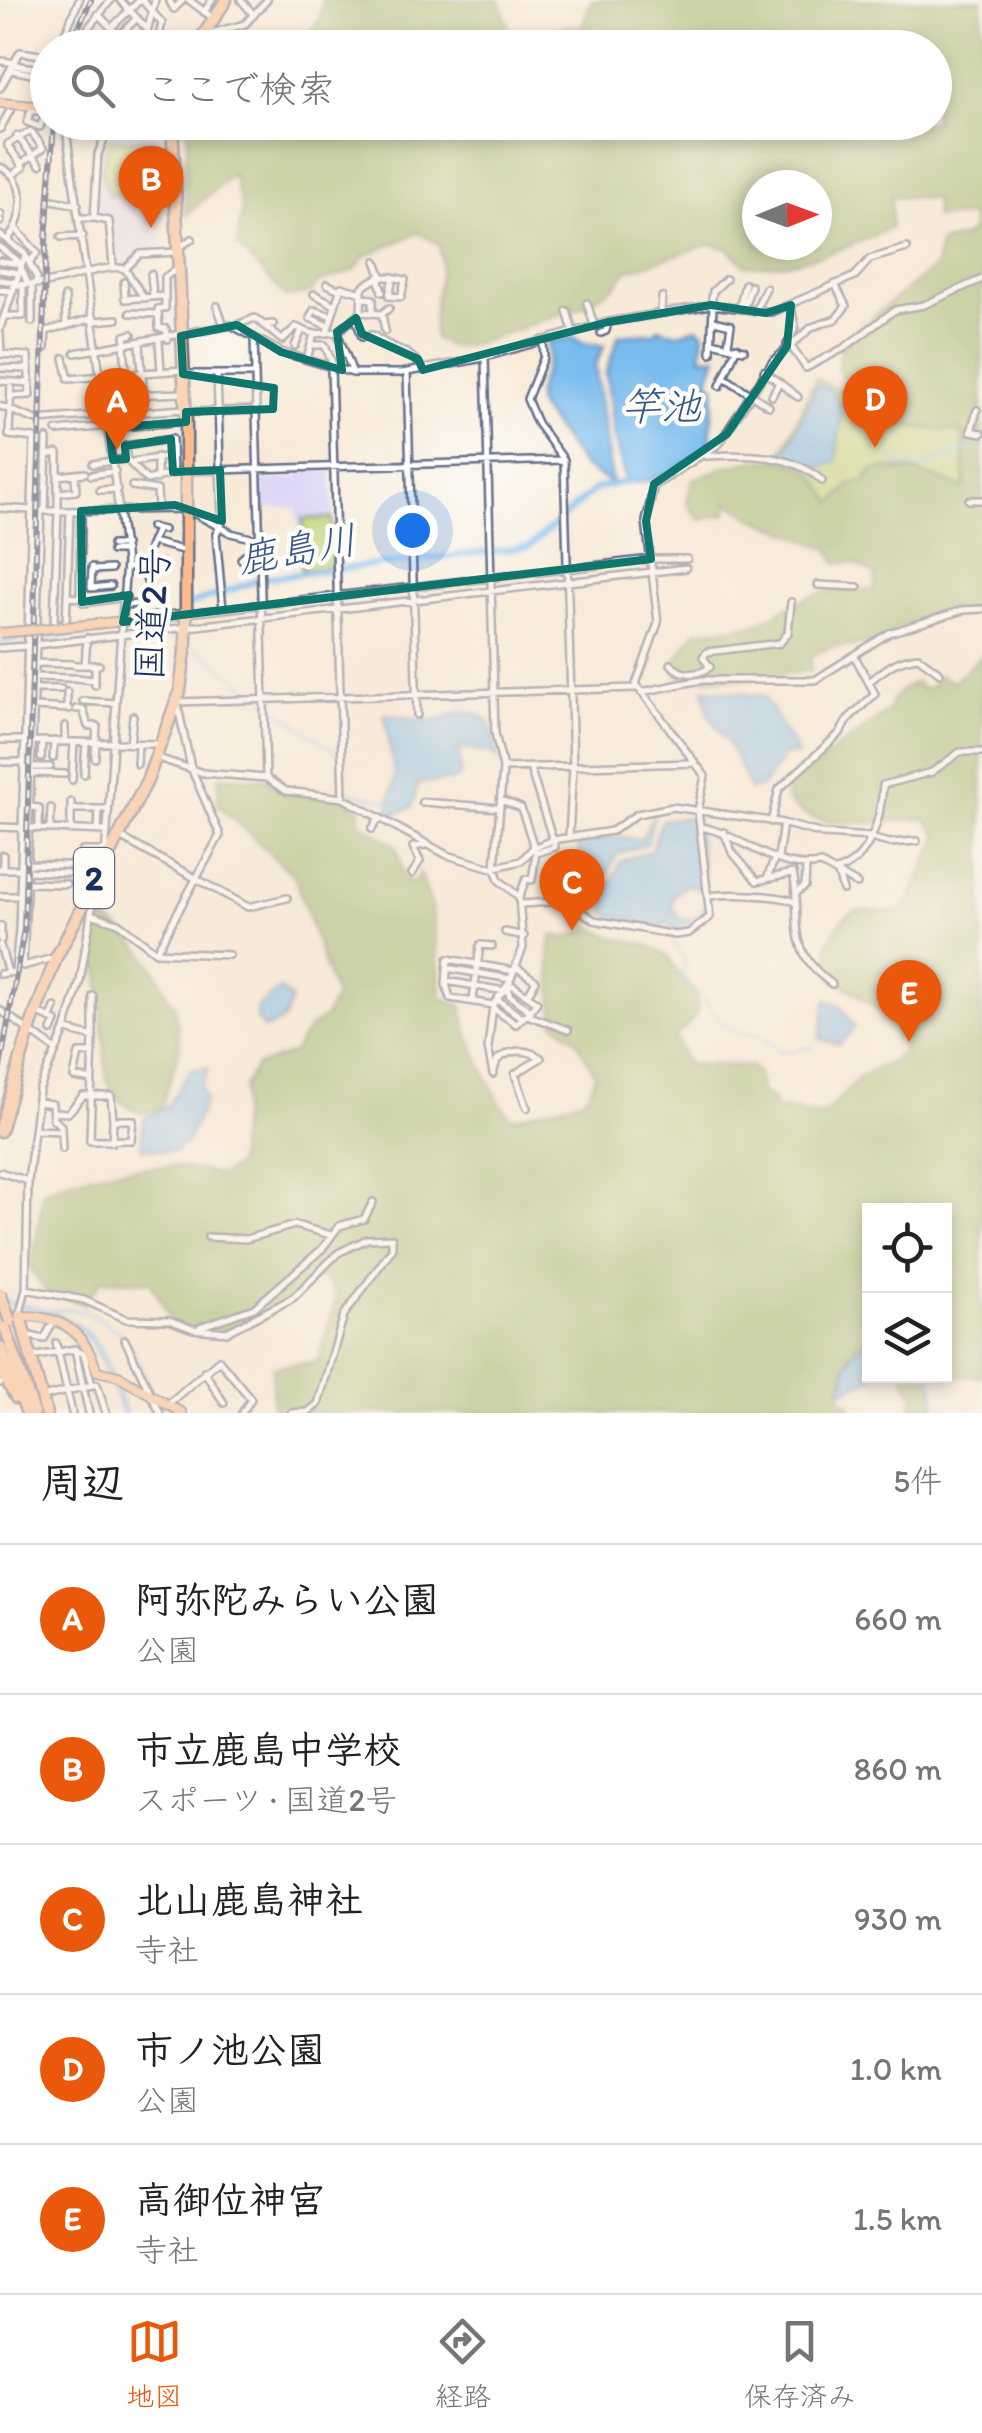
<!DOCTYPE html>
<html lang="ja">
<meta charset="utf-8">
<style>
body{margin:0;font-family:Itim,"Klee One",sans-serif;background:#f2f2f2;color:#222}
.controls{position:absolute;right:30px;bottom:30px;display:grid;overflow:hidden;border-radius:0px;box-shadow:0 5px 15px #0003}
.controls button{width:90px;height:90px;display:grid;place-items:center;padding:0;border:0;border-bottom:2px solid #e0e0e0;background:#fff;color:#222;font:50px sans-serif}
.compass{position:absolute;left:742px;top:170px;width:90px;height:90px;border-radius:50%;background:#fff;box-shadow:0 5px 15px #0003;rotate:89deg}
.you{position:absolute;left:412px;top:530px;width:35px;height:35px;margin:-25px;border:8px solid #fff;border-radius:50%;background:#1a73e8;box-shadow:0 0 0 15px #1a73e833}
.badge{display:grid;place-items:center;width:65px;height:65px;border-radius:50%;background:#ea580c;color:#fff;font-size:32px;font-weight:700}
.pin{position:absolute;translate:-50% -82px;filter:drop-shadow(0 2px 5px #0008)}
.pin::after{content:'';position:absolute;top:52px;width:35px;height:30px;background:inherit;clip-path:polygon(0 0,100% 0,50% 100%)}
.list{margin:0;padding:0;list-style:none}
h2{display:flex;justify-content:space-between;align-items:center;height:130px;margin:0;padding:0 40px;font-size:42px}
h2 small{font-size:32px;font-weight:400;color:#767676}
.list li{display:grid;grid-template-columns:65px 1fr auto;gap:30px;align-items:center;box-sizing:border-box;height:150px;padding:0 40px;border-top:2px solid #e0e0e0}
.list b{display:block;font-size:38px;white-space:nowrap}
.list p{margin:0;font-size:32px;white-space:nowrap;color:#767676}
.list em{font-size:32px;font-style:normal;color:#767676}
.icon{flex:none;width:55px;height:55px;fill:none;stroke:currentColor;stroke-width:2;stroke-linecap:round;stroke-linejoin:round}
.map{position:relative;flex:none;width:982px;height:1413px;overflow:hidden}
.search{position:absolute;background:#fff;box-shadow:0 5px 15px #0003;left:30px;right:30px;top:30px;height:110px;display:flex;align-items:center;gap:25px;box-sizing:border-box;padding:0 35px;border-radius:55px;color:#767676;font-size:38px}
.sheet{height:880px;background:#fff}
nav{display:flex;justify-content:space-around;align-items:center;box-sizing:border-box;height:140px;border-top:2px solid #e0e0e0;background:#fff;font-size:28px;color:#767676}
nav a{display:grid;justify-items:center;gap:5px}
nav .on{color:#ea580c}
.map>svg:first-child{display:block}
.built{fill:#dcd6f6}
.green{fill:#c0d67a;stroke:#6e826c;stroke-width:2.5}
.forest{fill:#98b76a;stroke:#5a7364;stroke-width:2.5;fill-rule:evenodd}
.water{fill:#78bbee;stroke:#4a75a6;stroke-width:2.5}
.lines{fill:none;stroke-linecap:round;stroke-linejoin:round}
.stream{stroke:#78bbee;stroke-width:2.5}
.river{stroke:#78bbee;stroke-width:6}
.minor-casing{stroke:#687089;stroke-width:10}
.major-casing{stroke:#687089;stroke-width:12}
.highway-casing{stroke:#687089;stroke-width:15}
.minor{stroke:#fff;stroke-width:5}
.major{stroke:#fcba8d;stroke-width:8}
.highway{stroke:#fcba8d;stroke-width:10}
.rail-casing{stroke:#1b2f5e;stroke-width:6}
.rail{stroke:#fdfcf7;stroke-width:2.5;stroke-dasharray:8;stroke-linecap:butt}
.minor-bridge-casing{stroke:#687089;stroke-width:10;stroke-linecap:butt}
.major-bridge-casing{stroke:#687089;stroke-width:12;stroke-linecap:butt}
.highway-bridge-casing{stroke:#687089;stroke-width:15;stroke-linecap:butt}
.minor-bridge{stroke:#fff;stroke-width:5}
.major-bridge{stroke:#fcba8d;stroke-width:8}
.highway-bridge{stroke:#fcba8d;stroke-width:10}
.marked{fill:none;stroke:#0f766e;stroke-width:8;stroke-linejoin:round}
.labels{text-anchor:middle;stroke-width:9;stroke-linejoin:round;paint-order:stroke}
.shield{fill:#fdfcf7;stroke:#5f6c8c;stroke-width:2.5}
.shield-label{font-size:35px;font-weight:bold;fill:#1b2f5e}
.street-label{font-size:38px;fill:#1b2f5e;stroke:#fdfcf7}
.water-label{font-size:40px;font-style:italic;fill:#375989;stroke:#fdfcf7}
</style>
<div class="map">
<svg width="982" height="1413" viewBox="0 0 982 1413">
<rect width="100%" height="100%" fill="#fdfcf7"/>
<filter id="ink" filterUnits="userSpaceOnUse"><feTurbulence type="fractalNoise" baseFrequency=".01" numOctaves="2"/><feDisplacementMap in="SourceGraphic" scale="20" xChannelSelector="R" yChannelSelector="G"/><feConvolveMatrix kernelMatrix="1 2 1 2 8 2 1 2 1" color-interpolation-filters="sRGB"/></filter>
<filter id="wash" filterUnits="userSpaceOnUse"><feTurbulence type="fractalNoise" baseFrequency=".0048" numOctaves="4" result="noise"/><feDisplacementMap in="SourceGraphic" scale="40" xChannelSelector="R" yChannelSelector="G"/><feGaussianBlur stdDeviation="2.25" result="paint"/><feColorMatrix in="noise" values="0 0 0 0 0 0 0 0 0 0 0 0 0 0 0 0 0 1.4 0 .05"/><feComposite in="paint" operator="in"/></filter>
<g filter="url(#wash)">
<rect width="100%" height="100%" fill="#f8ead8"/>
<path class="built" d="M114,123H150L148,134L163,137L158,174L161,251L137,252L124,265L115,263L110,219L96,218L100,154Z
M298,469L332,471L334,568L300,571L297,507L261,508L260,480L298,479Z"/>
<path class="green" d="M110,139L152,141L148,184H129V194L108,195L101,170Z
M816,378L898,424L959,432L963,440L965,488C938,479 893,458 867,474V481L851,484L832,505L778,462Z
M332,518L333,567L301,570L303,519Z"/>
<path class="forest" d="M322,0H499L516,46L563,27L582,26L592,0H982V613L952,610L908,623L872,644L830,647L810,657L812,671L740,679L692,678L679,676L672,665L696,631C718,628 749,629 768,618C812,594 823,587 874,590L876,575L854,563H837L829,549L755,519L727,502V514L700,520L687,504L692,480C725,465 774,447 809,471C819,478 826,493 833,503L851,484L867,481L874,469L917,472L965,489V440L960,431C899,429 873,419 837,369L841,346L850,335L936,266L939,243L964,237L973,229L970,216L935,218L934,199L891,197V228C846,249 794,269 745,265L728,248L710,244L626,271L616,285L586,305L472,345L449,347L435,339C427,305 447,278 439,245L418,233L365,256L355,270L317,283L311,293L286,297L237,245L242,210L233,174L185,216L188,123L934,122V48L291,47C307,35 324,22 322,0ZM757,185H817V245H757Z
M982,655V1377L938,1376H944V1210H870L869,1337C866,1341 860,1342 856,1346C844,1359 845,1376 839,1392L843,1401L851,1404L847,1413H272L273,1367L318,1361L337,1296L322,1275C277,1311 236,1345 175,1329L151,1282L101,1280L85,1304L47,1293L31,1270C34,1243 42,1220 42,1192C85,1169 175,1157 220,1176L237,1165L244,1086L256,1066L293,1053L309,1028L325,1017L335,997L295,877L218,805L219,776L265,779L285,793L344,799L360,809V823L396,846L405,880L414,882L420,873L432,908L442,998L463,1006C462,1028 496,1104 512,1118L582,1099L590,1092L595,1074L577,1041L554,1022L549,948L553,935L567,938L594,927C615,944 645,938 666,955C671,960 674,969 679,974C704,1002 705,1014 675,1036L687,1064L751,1066L758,1073L760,1092L773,1100L774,1108L822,1115C836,1105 844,1093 856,1081C869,1067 890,1068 903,1051C897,1011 857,999 830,974L828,943C853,892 864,917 903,911L939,836L925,819C882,819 816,837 786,799L789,785L888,711C893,695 900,689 916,682L922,689L931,687L939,675L953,682Z
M99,917C121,925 144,951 156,971C164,984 164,995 175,1006L180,1048L161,1108L141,1113L121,1102L107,1082L97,949L92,943L103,931Z
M904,1376H932L935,1406H922L914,1413L911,1403L916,1399Z"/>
<path class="water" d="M697,327L704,333L701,357L717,356L708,381L715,386L709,449C684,460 654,489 626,481L614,437L606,373L619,335L654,333L659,328L676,334Z
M574,337L581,343L604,346L595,366L612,484L583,466L537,404C534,381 552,373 548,342Z
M817,384L831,391L842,407L836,462L820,467L784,456Z
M704,688L764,696L798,755H785L762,786L750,790L732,749L708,713Z
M461,711C499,714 489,731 499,760L491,753L459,749L461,775L455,780L418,784L412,807L396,814L388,812L395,777L384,714L436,721Z
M654,813L648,843L617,854L598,894H589L591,879L577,844L619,836L641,840Z
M686,817L696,819L707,897L698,887L686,885L674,895L672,907L679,918C698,924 699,912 708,904V916L681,933L666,923L657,928L606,914V895L621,861L651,851L662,820Z
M280,989L291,999L284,1020L264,1029L257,1021V1007Z
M826,1000L839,1004L855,1027L839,1044L820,1039Z
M209,1068L201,1087L206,1100L186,1143L174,1152L141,1148L144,1118L167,1107L191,1069Z
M869,1340L870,1376H877L843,1391C850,1359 843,1361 869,1340Z"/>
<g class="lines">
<path class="stream" d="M863,420L865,422
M891,456L901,466L921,467L982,443
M173,632L181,638
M190,644L260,696
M266,701L340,755
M345,791L391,802
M671,937L685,962L684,979L717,1016
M719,1019L729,1029L756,1036
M760,1036L782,1052L799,1050
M802,1049L812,1046
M45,1313C77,1301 100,1319 125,1337
M130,1344L150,1386
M933,1376L937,1409L944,1407L945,1413"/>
<path class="river" d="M189,605L264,578L529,547L595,489L632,480
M0,642L162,625L165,620
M5,1302C94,1321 94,1333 124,1413"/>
</g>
</g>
<g filter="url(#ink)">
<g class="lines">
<defs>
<path id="minor" d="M120,0L147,29
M142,0L162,23L156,48
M169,0L174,9L183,0
M189,0L210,16
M241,0L254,15
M204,12L212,0
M98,14L119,36L136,19
M111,28L140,0
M208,34L245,24L267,0
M59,48L79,0
M82,48L88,28L111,0
M143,48L155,0
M2,61L16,63
M11,70L32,74L34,68L15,65
M0,88L20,52L48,56
M65,122L126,562L105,858
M66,126L85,128L90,122
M0,129L13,105
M17,136L40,165
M0,167C28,178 25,219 8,239
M14,174L23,167L21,164L8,146V144L31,131L43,148L21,164
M52,200L78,205
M0,214L1,215
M80,218H94L98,154L111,122
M94,218L109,221L113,265
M0,222L1,221
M16,229L37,253L30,262
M0,235L24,253L37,278L35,284L13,285
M61,237L83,236
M0,247L18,261L28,284
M178,248L192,239
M0,261L19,264
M376,261L381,275
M125,269L144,298
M0,270L18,273
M151,274L153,296
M378,277L382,292
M0,280L14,282
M124,282L125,299L164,296
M32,284V322
M35,284C59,284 107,262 125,269L140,254L177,252
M327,284L340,290
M0,290L11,291
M314,294L335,305
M65,297L66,326
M362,298L373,299V313
M587,303L594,325
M711,305L713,291L726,279
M740,305L745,284
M217,306L224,326
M744,307L751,286
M567,311L573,331
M755,311L766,288
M361,312L382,314L389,308
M130,313L158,314
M661,313L662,297
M382,314L385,331
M7,316H23V285
M356,318L362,337L373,335C388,349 414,349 422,370
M94,321L117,319
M714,321L731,325L728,344
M237,325L255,318L282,340L296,327L303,330
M263,325L273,324
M328,326L310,318L314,310L332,316
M0,328L25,256
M327,332L341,287L362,293
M0,333L1,354
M601,333L606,331L608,322
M254,337L266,778
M168,339L166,329L159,328L158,309L165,308V277L178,268
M543,340L544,357L527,399L537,423L564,460L573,767L569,836
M159,341L161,371
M712,342L744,350
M124,344L128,395L184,393
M126,344L125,336L132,334
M140,344L144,401
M313,345H325L334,368
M787,345L795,328L791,305
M790,345L806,368L844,348L895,310L924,305L982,279
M295,346L302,330L314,334
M45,348L46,331L94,318
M75,353L231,325L281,352L353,373H402L478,359L608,322L711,305L772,312L855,276L870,259L907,248
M711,353L713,306
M0,354L28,356L30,395L11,396
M485,357L495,733L503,768L495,868L499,880L519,897L523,948L509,983L493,1005L488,1048L493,1074L497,1060C511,1049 526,1048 541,1058L515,1074L527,1108
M64,358L69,379L102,376
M307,359L314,334L337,332
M331,367L343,798
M0,368L29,369
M764,371L798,397
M353,373L337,332L361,312L362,288C377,275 386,275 405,280L401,297L389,296L393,277
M407,373L417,715
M183,374H255
M217,375L222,523L216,534L223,609
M102,376L183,370
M724,377L769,406
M0,381L30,383
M720,386L737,347
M772,396L778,384
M0,406L36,420L184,409
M977,410L971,431L982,433
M186,412L256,410
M109,428L186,421
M57,431L109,426
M706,456C744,454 793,453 822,481
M126,459V446L172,439L173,473
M132,462L172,456
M93,464L126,459L147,480L183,471L564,460
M91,475L115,471
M58,476L85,473
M157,479V457
M132,486L157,490L158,507
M100,490L117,489
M58,493L76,491L75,475
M969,500H982
M0,508L31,510
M45,511L47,439
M151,527L163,530
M152,542L186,551
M112,545H125
M149,548L157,529
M112,551H125
M241,559L260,542
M92,567L91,588L111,586
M126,568L142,567L148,584
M92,570L111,569
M146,579L161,563
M818,585L858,587
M67,597L70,511
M80,598L84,603L126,597
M125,605L140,604
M189,613L651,559H687
M66,623L54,624L58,511L186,509L231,533L259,540
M66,624L67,597L80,598L81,511
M36,645L41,511H58V453L47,455
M0,648L27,646
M36,663L73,664
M671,664C680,676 698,676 710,667L703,657L707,652L780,643L788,633L791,602
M85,665L87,638
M35,677L72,678
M75,678L95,680
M870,681C888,667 895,660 918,657L940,673
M95,685V665H75H99
M35,689H61
M641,692L701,680H815L889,633L963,610L982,609
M83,701L116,703
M35,707L69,709
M67,709V692
M76,709H83L88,726H97L95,758
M0,740H25
M33,741L160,744
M65,741V726
M130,744L133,716
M41,758L42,741
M53,758L54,741
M158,758L203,773L266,778L286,791L343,798L447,855L492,868L521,861L533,848L553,840L612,831L637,814L673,807L778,822L823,834L872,837
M3,762H24
M137,764L138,744
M32,767H50
M503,768L695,763
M530,768L555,847L536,853
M33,773L65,774
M84,774L86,743
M72,780L74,742
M501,800L521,808L536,853L532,880L526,879L519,897
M422,802L500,808
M31,807L39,808V827
M73,809H108
M771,822L779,789L840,733L848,719L875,694L855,657
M0,827L106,831
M701,827C745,835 772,872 821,864L857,884
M50,829L51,808
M71,829V802
M372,829L379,818
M98,830L99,809
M724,832L732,852L757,881L793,873C803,918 783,949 832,984
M120,837L248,907L287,898
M874,839L889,843L917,841
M82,851H104
M778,858L783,823
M29,864L94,866
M0,869H21
M3,869V855
M29,871L67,873
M836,871C871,860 881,818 883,785L932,772L960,752H982
M412,874L420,861L413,847L425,845
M838,874L843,890
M767,878L775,858
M29,883L66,884
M796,893L805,886L806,868
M0,896H21
M711,896C726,893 784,895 794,902
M522,904L566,901L594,920L675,935L689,933L710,917L698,810L705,776L636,684L658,623L646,521L654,486L719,444L773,361L812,327L836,319L846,306L835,284
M91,914L118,923L156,952L229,955
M505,932L524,936
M1,940V926
M0,945L8,973
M156,952L220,835L191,768L177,702L637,688
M53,958L23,966L36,645L686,568
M516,967L536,981L528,994
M447,968L511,979
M0,974L15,972L19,930L34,438L9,435L11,382
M446,981L505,991
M509,983L537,1002L527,1015
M509,986V995L531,1012
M473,1000L480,945L492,946
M498,1000L522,1018L527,1015L568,1030
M493,1005L450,998L446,984L448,959L514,971
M494,1009L516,1024L522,1018
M0,1010L56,1050
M38,1013L56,1021L52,1031
M51,1018L55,1007
M93,1037V996
M92,1080L74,1077L79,1053H93
M38,1102L52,1104L53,1119L61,1126L62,1149
M53,1112L68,1113L83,1096H111L113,1120H133L131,1140L90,1141L93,1037L67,1030
M36,1130L61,1131
M112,1142L113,1121
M0,1172L28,1181
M208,1237L246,1239L295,1225L331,1235
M26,1289L84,1300L126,1319L169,1320L193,1329L227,1332L293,1298L338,1253L367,1239L392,1238V1249L344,1315L318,1404L308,1412L291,1413
M20,1313L26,1289L28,1181L39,1090L65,1030L80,981L95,890
M200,1327L254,1308L322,1249L339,1226L364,1219L373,1202
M26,1335L44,1339L53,1323
M125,1340L160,1413
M75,1350L84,1354L92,1385
M32,1357L75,1349L83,1387L67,1391L72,1413
M204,1371L224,1403
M0,1383H1
M43,1397L67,1391L56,1343
M168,1404L219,1360L251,1399L242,1413
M89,1413L83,1387L97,1384L106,1413"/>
<path id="major" d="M96,624L186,614
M20,1316C63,1315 85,1333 97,1371L119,1376L182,1413"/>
<path id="highway" d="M195,48L226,0
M0,1131L30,1028L56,958L147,781L180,691L186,643V421L172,122
M0,1312L34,1413
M20,1316L46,1413
M0,1347L27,1413
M0,1368L16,1398"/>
</defs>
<use href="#minor" class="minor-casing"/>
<use href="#major" class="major-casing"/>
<use href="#highway" class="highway-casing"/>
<use href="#minor" class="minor"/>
<use href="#major" class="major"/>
<use href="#highway" class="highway"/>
<defs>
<path id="rail" d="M69,48L91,0
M0,1068L24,929L46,240L54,122"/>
</defs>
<use href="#rail" class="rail-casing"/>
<use href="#rail" class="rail"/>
<defs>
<path id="minor-bridge" d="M45,114L40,127L27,122L31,111H48"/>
<path id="major-bridge" d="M0,103L48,107
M0,633L96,624"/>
<path id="highway-bridge" d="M0,1293L10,1321"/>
</defs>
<use href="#minor-bridge" class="minor-bridge-casing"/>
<use href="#major-bridge" class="major-bridge-casing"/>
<use href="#highway-bridge" class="highway-bridge-casing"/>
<use href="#minor-bridge" class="minor-bridge"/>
<use href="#major-bridge" class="major-bridge"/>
<use href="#highway-bridge" class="highway-bridge"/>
</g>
</g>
<path d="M0 0H982V1413H0ZM711,305L766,313L791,305L787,346L727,434L654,484L646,521L651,559L123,622L129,595L82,602L81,511L175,505L222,521L220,470L173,472L171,439L125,446L126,459L113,460L109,428L186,422V412L273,409L274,388L183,374L181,336L237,325L281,352L342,370L337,332L356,318L362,334L418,359L423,370L608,322Z" fill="#f8ead8" fill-opacity=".55" fill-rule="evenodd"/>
<path class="marked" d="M711,305L766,313L791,305L787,346L727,434L654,484L646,521L651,559L123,622L129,595L82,602L81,511L175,505L222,521L220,470L173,472L171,439L125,446L126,459L113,460L109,428L186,422V412L273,409L274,388L183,374L181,336L237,325L281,352L342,370L337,332L356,318L362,334L418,359L423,370L608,322Z"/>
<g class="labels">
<rect class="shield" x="74" y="848" width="40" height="60" rx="8"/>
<g class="shield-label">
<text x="94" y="890">2</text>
</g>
<g class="street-label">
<text transform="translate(152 614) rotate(-87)" y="13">国道2号</text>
</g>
<g class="water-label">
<text x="661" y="420">竿池</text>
<text transform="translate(297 549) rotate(-10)" y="14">鹿島川</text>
</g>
</g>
</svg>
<div class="controls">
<button><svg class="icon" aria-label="locate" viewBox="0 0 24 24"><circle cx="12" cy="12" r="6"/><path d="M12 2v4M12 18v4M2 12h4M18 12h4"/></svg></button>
<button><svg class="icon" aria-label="layers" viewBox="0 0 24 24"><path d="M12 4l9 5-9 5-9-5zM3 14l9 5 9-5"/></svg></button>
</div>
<svg class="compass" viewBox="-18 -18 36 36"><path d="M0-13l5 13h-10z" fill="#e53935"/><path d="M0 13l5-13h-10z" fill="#767676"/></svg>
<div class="you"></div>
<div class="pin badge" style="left:117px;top:450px">A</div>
<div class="pin badge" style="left:151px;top:228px">B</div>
<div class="pin badge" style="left:572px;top:931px">C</div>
<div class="pin badge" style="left:875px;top:448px">D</div>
<div class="pin badge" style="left:909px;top:1042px">E</div>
<div class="search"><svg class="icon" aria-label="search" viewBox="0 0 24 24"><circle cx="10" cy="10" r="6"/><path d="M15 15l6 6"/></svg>ここで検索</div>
</div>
<section class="sheet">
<h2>周辺<small>5件</small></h2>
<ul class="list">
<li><span class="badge">A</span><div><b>阿弥陀みらい公園</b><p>公園</p></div><em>660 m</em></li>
<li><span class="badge">B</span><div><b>市立鹿島中学校</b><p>スポーツ · 国道2号</p></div><em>860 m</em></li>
<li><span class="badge">C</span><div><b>北山鹿島神社</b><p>寺社</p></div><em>930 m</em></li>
<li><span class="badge">D</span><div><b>市ノ池公園</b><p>公園</p></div><em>1.0 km</em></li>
<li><span class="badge">E</span><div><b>高御位神宮</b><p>寺社</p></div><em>1.5 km</em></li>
</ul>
</section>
<nav>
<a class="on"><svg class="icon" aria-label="map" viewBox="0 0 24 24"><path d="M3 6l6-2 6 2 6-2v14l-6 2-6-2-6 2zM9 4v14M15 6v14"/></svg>地図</a>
<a><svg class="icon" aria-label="directions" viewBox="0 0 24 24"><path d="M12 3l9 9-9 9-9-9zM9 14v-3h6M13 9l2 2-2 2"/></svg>経路</a>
<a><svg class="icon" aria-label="saved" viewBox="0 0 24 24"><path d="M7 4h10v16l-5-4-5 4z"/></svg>保存済み</a>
</nav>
